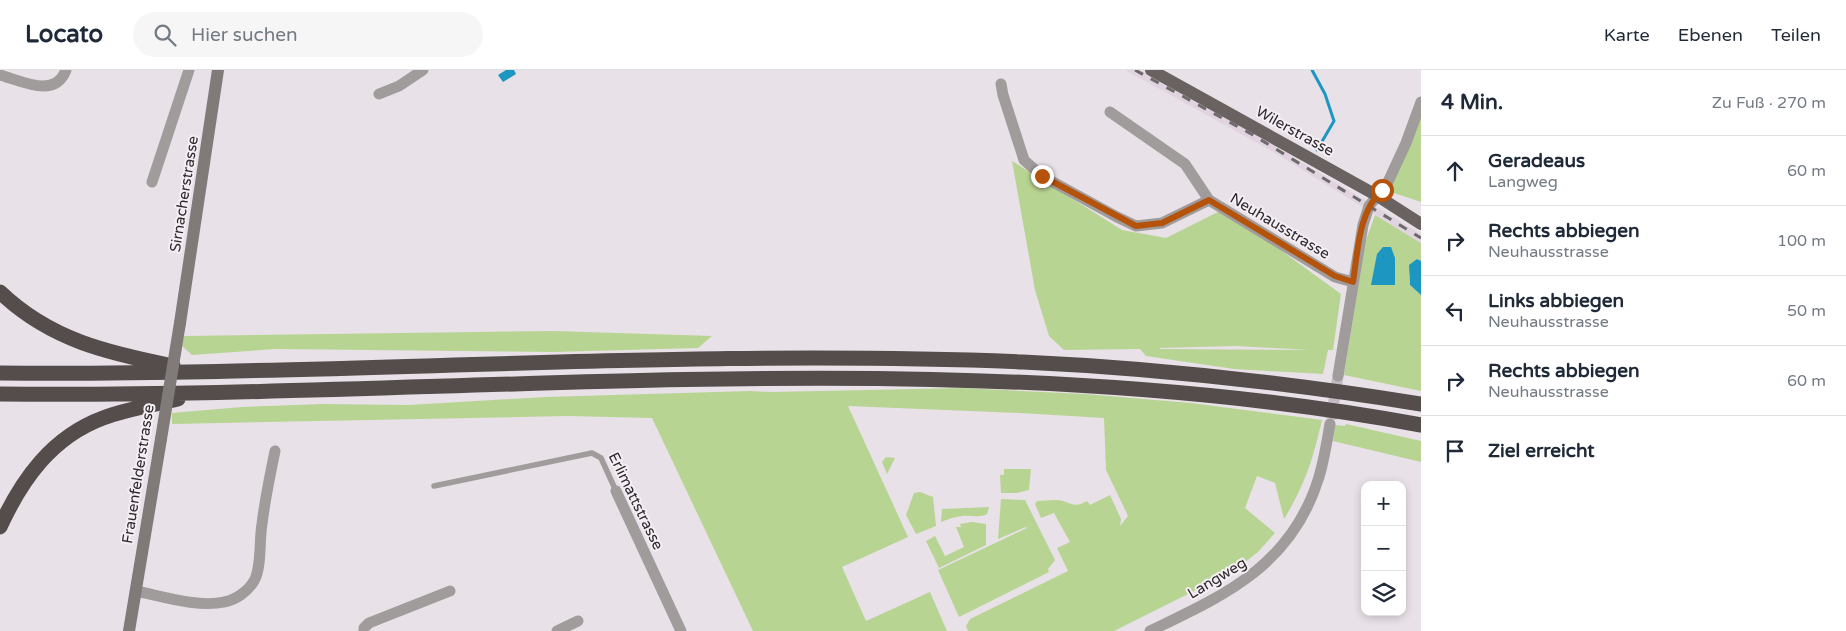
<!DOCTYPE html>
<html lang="de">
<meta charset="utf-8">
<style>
body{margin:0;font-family:"Varela Round",sans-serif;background:#f6f6f7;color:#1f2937}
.controls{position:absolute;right:15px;bottom:15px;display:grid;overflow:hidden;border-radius:10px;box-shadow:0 2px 8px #0003}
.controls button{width:45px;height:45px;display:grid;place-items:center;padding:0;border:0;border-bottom:1px solid #e0e1e3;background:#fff;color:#1f2937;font:25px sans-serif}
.stop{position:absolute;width:15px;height:15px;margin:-11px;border:4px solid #b45309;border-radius:50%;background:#fff}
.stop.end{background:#b45309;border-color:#fff;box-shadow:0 1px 5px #0008}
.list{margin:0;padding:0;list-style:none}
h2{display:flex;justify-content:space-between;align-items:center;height:65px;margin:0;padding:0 20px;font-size:21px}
h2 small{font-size:16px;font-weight:400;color:#747a83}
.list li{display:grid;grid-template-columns:32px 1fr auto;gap:15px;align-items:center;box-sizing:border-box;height:70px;padding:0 20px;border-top:1px solid #e0e1e3}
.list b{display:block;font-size:19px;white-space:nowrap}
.list p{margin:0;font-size:16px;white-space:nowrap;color:#747a83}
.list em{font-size:16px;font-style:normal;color:#747a83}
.icon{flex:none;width:28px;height:28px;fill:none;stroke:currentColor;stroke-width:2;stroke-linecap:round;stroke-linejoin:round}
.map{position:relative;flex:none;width:1421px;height:561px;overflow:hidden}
header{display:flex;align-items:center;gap:30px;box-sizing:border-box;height:70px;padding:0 25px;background:#fff;border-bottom:1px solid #e0e1e3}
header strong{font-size:24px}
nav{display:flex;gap:28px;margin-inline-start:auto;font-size:18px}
.search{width:350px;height:45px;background:#f6f6f7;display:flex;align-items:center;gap:12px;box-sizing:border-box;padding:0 18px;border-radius:28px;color:#747a83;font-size:19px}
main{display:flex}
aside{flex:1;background:#fff}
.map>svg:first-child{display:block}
.built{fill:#e1d4e0}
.green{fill:#b8d493;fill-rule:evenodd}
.water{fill:#1d96c1}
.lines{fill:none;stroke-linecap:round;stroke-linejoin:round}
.stream{stroke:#1d96c1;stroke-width:3}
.street-tunnel{stroke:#c2bcc2;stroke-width:11;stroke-dasharray:11 5.5;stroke-linecap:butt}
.lane{stroke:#a09c9b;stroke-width:5.5}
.street{stroke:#a09c9b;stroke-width:11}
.secondary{stroke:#807a79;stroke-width:12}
.primary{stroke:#696260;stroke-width:12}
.highway{stroke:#554d4c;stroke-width:15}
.rail{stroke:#6d6a6d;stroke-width:3;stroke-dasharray:9 9;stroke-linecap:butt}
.secondary-bridge{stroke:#807a79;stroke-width:12}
.route{stroke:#b45309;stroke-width:6}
.labels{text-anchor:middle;stroke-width:4;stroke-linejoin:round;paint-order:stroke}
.street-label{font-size:15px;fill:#2c2a2c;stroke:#f5eef4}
</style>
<header>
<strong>Locato</strong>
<div class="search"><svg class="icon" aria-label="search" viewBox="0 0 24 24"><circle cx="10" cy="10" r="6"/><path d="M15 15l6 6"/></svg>Hier suchen</div>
<nav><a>Karte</a><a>Ebenen</a><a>Teilen</a></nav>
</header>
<main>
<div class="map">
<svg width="1421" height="561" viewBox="0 0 1421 561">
<rect width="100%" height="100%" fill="#e8e1e7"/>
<path class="built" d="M1125,0H1140L1255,64L1421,164V173L1275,83Z"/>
<path class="green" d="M1421,32V132L1382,119Z
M1012,91L1122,160L1166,168L1224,139L1341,224L1333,280H1328L1323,304L1234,299L1146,286L1140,279L1064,280L1049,266L1035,220ZM1236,276L1309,280L1160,279V278Z
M1375,145L1421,173V191L1417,189L1409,205L1410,215L1421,225V321L1344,305L1365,173Z
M553,261L712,266L698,278L553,282L276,279L192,285L182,276L184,266Z
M962,318L1085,324L1191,333L1322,350C1313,389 1305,415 1284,449L1275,413L1257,406L1245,438L1275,463L1258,482L1234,501L1114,561H968L966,556L970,549L1068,501L1057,478L1070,472L1054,443L1041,448L1035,434L1037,431C1045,431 1056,429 1063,431C1075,435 1075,437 1087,431L1090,435L1110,425L1121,449L1120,456L1128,446L1106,400L1104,348L1020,343L848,336L908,467L842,497L866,551L930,522L947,561H753L652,348L567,346L172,354V343L242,337L323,334L409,335L546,327L750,321L772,322Z
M1346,354L1421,371V392L1333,371L1335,355L1345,356Z
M886,387L895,388L887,404L882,392Z
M1004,399H1031L1029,420L1017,423H1001L1000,405H1004Z
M920,422L933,427L936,456L916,464L906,445L914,423Z
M1001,429L1025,430L1055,490L1048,499L1049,502L959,547L938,500L1027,458L1026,457L998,469Z
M989,437L987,444C980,448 970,445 962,446C954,447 948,449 941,452L942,439Z
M972,452L986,454V475L939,498L926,471L935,466L945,486L964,477L956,457H961L960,454Z"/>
<path class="water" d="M506,0H514L516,4L503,12L498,5Z
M1383,177H1391L1395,188V215H1371L1377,184Z
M1417,189L1421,191V225L1410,215L1409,195Z"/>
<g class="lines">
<path class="stream" d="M1312,0L1325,24L1334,51L1317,80"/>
<path class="street-tunnel" d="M1331,349L1338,306"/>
<path class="lane" d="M434,416L592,383L601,388L616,421"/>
<path class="street" d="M0,5C22,11 55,29 66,0
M1001,14L1003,25L1024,90L1042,106L1117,147L1136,156L1162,153L1209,130
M379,24L399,16L423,0
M1110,42L1185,94L1209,130L1335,207L1353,212
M152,112L189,0
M1338,306L1363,155L1369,136L1387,114L1406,73L1421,32
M616,421L681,561
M136,521C161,526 199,538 224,532C236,530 248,521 254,511C262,497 259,470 262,454C265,429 270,405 275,381
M364,561V558L369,553L450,521
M557,561L578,551
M1150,561C1227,524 1292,495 1319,407C1324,390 1327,372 1330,354"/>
<path class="secondary" d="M180,253L218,0
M129,561L161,369"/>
<path class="primary" d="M1151,0L1376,125L1421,154"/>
<path class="highway" d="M0,222C50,270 108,283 173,296
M0,303C341,306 682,278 1023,292C1157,298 1289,313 1421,334
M0,324C471,329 955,269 1421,355
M0,457C22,409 52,367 103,348C127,339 153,335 178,329"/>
<path class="rail" d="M1135,0L1253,65L1421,168"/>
<path class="secondary-bridge" d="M161,369L180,253"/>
</g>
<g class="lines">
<path class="route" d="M1042,106L1136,156L1162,153L1209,130L1335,206L1353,212C1358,181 1358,143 1382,120"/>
</g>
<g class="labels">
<g class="street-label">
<text transform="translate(1295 61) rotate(29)" y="5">Wilerstrasse</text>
<text transform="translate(184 124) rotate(-81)" y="5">Sirnacherstrasse</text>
<text transform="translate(1280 156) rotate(31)" y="5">Neuhausstrasse</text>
<text transform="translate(138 404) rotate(-81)" y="5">Frauenfelderstrasse</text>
<text transform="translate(636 431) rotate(64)" y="5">Erlimattstrasse</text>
<text transform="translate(1217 508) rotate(-31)" y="5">Langweg</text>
</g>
</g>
</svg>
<div class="controls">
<button>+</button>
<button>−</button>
<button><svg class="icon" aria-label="layers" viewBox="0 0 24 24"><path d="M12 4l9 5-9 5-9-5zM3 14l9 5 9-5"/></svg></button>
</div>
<div class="stop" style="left:1382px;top:120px"></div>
<div class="stop end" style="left:1042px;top:106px"></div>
</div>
<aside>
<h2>4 Min.<small>Zu Fuß · 270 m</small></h2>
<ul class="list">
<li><svg class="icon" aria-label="ahead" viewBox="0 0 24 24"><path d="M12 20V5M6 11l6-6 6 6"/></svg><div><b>Geradeaus</b><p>Langweg</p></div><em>60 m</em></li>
<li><svg class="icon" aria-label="right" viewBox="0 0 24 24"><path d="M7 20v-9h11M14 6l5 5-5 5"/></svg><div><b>Rechts abbiegen</b><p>Neuhausstrasse</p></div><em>100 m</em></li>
<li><svg class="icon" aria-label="left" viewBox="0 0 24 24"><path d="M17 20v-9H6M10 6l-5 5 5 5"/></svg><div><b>Links abbiegen</b><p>Neuhausstrasse</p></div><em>50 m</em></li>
<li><svg class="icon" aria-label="right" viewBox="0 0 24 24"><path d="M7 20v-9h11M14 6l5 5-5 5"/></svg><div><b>Rechts abbiegen</b><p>Neuhausstrasse</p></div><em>60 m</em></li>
<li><svg class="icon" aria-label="arrive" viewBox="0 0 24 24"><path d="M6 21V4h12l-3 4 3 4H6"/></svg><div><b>Ziel erreicht</b></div></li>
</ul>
</aside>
</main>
